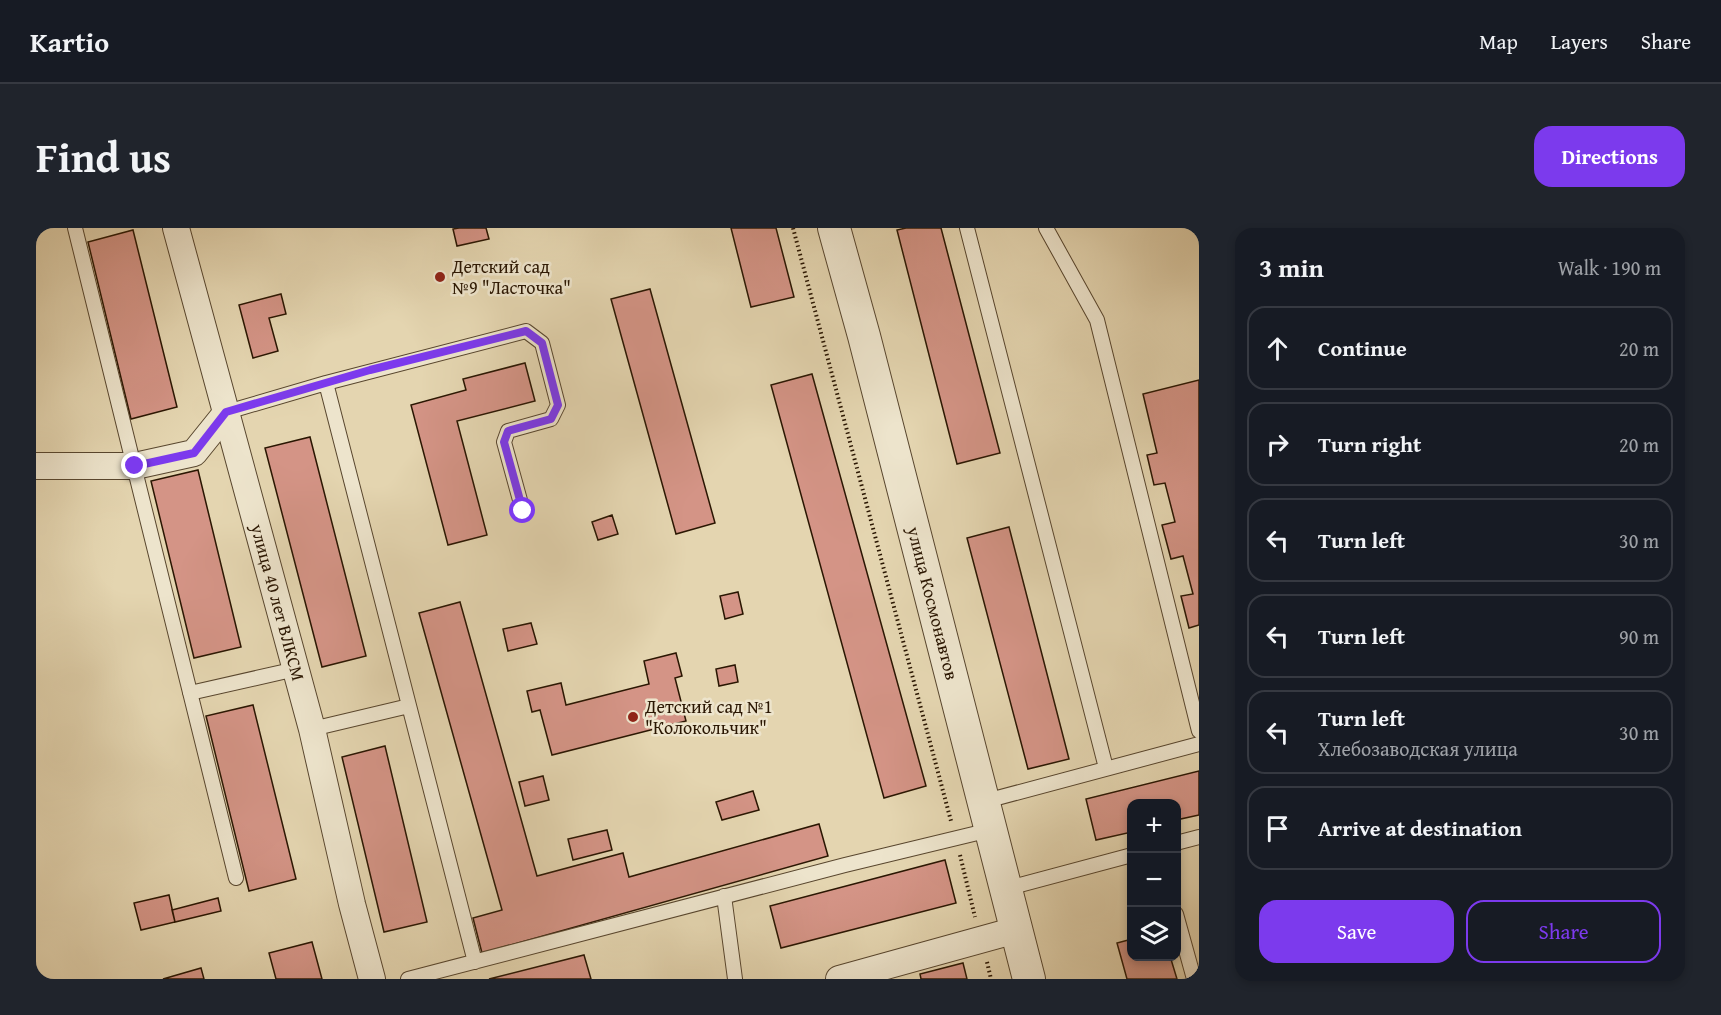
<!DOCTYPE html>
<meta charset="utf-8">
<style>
body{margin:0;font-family:"Gentium Book Plus",serif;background:#20242c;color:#f1f3f6}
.controls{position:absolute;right:18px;bottom:18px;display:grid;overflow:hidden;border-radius:12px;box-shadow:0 3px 9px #0003}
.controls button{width:54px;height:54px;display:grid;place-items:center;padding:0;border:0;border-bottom:2px solid #363941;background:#171b24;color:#f1f3f6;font:30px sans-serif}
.stop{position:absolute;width:18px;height:18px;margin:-14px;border:4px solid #7c3aed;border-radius:50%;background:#fff}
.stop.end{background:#7c3aed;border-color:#fff;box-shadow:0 2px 6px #0008}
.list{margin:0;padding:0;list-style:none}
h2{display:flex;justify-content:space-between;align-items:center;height:78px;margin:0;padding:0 24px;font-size:26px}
h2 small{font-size:20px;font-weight:400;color:#9ea1a6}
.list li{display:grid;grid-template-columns:39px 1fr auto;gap:18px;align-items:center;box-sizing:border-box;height:84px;margin:0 12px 12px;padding:0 12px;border:2px solid #363941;border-radius:18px}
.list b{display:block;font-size:22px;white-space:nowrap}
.list p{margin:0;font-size:20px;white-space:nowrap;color:#9ea1a6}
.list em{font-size:20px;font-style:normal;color:#9ea1a6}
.actions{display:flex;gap:12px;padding:18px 24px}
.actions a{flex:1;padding:14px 0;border:2px solid #7c3aed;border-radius:18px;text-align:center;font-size:21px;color:#7c3aed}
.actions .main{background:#7c3aed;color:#fff}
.icon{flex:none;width:33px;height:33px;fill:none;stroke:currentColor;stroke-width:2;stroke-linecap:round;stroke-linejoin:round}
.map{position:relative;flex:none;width:1163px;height:751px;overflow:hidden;border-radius:18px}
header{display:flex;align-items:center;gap:36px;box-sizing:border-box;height:84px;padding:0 30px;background:#171b24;border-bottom:2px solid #363941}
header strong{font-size:28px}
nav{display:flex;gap:33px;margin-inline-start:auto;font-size:21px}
.intro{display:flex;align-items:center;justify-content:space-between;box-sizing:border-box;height:144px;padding:0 36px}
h1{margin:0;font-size:42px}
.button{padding:15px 27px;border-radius:18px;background:#7c3aed;color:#fff;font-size:21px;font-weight:700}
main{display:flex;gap:36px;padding:0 36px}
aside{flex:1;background:#171b24;border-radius:18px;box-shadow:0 3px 9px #0003}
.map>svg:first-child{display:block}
.building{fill:#d49486;stroke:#2a1602;stroke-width:1.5}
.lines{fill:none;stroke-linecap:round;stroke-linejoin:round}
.service-casing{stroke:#58462e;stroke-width:16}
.minor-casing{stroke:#58462e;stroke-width:28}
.tertiary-casing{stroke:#58462e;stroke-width:34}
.path{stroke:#2a1602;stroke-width:4;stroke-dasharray:1.5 3;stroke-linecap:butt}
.service{stroke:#ede4cc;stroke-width:14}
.minor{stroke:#ede4cc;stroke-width:26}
.tertiary{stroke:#ede4cc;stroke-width:32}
.route{stroke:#7c3aed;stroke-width:8}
.poi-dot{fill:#8f2418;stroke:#ede4cc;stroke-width:2}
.labels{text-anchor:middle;stroke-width:5;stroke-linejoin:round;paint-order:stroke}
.poi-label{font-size:18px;fill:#2a1602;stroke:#ede4cc;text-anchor:start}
.street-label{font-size:18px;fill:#2a1602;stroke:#ede4cc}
</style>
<header>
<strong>Kartio</strong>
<nav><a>Map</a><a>Layers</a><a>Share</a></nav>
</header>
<div class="intro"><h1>Find us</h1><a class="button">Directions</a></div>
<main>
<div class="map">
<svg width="1163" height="751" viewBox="0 0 1163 751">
<rect width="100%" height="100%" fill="#e4d5b0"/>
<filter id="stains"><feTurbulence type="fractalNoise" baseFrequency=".00333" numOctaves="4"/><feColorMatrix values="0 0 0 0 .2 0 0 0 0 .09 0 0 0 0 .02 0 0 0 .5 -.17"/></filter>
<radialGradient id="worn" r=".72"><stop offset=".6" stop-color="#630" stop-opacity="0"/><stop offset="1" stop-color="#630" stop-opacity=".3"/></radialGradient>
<path class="building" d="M423,0H450L453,11L421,18L417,1Z
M695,0H740L758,69L715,79Z
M870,0H905L964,225L921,236L861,2Z
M97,2L141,179L95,191L52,14Z
M614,61L679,295L640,306L575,71Z
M245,66L250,86L233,90L242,123L217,130L203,77Z
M489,135L499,173L421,193L451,307L412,317L375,177L430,162L427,151Z
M776,146L890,558L848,570L735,157Z
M1163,152V397L1153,400L1145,368L1157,366L1147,328L1135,331L1126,297L1139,294L1129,255L1118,257L1111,227L1121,225L1107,166Z
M274,209L330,428L286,439L229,220Z
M162,242L205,419L158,430L115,253Z
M576,287L582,306L562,312L556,294Z
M973,299L1033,531L992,541L931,310Z
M702,364L707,386L689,391L684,368Z
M424,374L501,648L587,625L593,649L783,596L792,628L446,725L437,690L466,682L383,385Z
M495,395L501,416L472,423L467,401Z
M640,425L646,448L639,450L650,493L516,527L504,482L496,484L491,463L525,455L530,477L613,456L608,433Z
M699,437L702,454L683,458L680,441Z
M217,477L260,651L213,663L170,488Z
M349,518L391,694L348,704L306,529Z
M1163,543V587L1140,592V576H1096V604L1060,612L1050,571Z
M507,548L513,572L489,578L483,554Z
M717,563L723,582L686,592L680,574Z
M571,602L576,622L537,632L532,611Z
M909,632L920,675L745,720L734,678Z
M133,667L139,694L105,702L98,675Z
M182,670L185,683L139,694L136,682Z
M1096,711V728H1134L1141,751H1091L1081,715Z
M276,714L286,751H240L233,725Z
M548,727L555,751H453Z
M927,735L931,751H885L884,746Z
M165,740L168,751H127Z"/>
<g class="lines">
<defs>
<path id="service" d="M39,0L200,650
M931,0L1070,540
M1010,0L1061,92L1163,503
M290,155L490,103L506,115L522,177L515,191L472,203L468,214L487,283
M191,184L290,155L439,734
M154,465L260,441
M276,501L373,478
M946,574L1163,516
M1140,615L1163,609
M969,661L1096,627
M688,668L699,751
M1140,686L1158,751
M372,751L809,637L954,602"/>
<g id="minor">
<path id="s1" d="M140,0L276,501L316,676L336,751"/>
<path d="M0,238H99L158,225L191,184"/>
<path d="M803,751L980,702"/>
</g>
<g id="tertiary">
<path id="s2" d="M798,0L828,108L993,751"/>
</g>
</defs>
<use href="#service" class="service-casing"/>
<use href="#minor" class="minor-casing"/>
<use href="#tertiary" class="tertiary-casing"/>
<path class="path" d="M757,0L915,593
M924,627L939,689
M951,734L955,751"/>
<use href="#service" class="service"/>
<use href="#minor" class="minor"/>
<use href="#tertiary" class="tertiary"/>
</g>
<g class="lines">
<path class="route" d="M99,238L158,225L190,184L334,142L490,103L506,115L522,177L515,191L472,203L468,214L487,283"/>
</g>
<g class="poi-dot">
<circle cx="404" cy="49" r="6"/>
<circle cx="597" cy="489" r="6"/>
</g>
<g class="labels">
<g class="poi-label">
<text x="416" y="45">Детский сад<tspan x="416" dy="21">№9 "Ласточка"</tspan></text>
<text x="609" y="485">Детский сад №1<tspan x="609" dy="21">"Колокольчик"</tspan></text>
</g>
<g class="street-label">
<text dy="6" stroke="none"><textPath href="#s1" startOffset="388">улица 40 лет ВЛКСМ</textPath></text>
<text dy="6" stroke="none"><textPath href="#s2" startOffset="388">улица Космонавтов</textPath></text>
</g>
</g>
<rect width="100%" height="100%" filter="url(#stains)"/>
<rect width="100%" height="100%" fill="url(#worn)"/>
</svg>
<div class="controls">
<button>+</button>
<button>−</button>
<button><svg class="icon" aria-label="layers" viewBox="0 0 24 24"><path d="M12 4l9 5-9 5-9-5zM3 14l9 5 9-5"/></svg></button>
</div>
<div class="stop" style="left:487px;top:283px"></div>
<div class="stop end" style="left:99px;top:238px"></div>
</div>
<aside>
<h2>3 min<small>Walk · 190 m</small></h2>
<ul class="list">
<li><svg class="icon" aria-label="ahead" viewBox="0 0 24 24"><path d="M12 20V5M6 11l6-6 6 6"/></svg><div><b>Continue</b></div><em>20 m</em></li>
<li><svg class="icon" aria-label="right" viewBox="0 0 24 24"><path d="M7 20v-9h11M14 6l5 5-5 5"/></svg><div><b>Turn right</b></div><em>20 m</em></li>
<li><svg class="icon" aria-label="left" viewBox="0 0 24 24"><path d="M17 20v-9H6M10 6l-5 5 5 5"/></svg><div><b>Turn left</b></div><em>30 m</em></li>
<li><svg class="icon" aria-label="left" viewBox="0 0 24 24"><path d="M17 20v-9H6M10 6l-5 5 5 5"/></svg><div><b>Turn left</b></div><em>90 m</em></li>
<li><svg class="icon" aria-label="left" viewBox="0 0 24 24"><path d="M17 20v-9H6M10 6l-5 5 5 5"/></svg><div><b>Turn left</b><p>Хлебозаводская улица</p></div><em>30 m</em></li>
<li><svg class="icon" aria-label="arrive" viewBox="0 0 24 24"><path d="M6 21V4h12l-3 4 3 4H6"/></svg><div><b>Arrive at destination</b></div></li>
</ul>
<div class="actions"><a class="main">Save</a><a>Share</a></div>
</aside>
</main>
